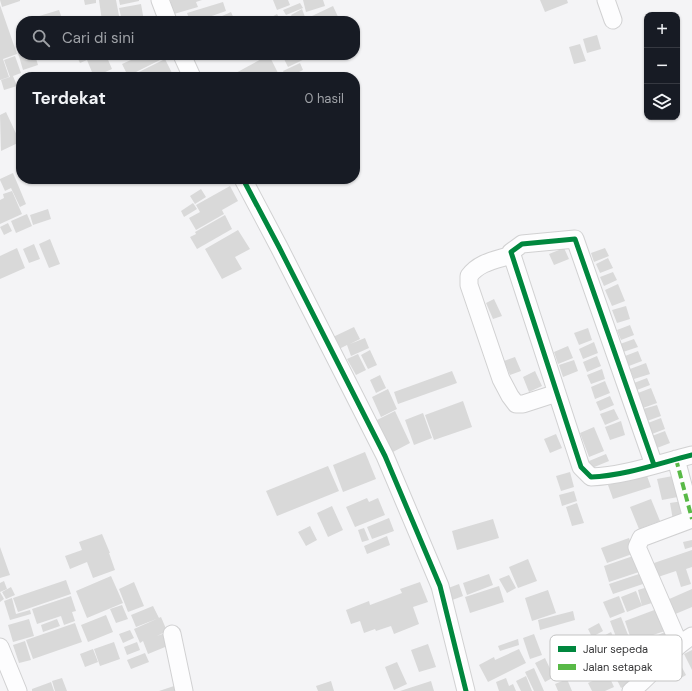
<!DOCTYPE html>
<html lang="id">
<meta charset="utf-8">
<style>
body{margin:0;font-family:"DM Sans",sans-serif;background:#242831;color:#f1f3f6}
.controls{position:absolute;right:12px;top:12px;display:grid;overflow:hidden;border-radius:8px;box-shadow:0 1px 3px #0004}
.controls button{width:36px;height:36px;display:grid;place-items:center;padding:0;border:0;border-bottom:1px solid #363941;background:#171b24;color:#f1f3f6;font:20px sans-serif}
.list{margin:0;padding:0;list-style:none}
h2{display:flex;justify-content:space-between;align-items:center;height:52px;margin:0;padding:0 16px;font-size:17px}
h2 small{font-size:13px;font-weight:400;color:#9ea1a6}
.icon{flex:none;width:22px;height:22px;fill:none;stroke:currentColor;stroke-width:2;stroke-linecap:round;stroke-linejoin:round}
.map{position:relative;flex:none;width:692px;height:691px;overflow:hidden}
.search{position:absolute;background:#171b24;box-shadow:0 1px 3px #0004;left:16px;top:16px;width:344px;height:44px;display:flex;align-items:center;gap:10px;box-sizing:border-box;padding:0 14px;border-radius:16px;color:#9ea1a6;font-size:15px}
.panel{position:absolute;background:#171b24;box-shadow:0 1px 3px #0004;left:16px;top:72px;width:344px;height:112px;border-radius:16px}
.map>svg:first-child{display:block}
.building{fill:#d9d9d9}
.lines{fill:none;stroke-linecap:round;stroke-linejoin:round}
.minor-casing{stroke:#d1d1d2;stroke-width:19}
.minor{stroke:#fdfdfe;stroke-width:17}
.quiet{stroke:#58b947;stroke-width:4;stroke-dasharray:8 4;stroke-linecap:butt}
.cycleway-casing{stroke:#fff;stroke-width:8}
.cycleway{stroke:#00873e;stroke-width:5}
.key{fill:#fff;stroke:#c3c3c3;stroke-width:1}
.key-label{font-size:11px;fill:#373738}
</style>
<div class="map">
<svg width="692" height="691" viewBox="0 0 692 691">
<rect width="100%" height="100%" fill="#f4f4f6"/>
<path class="building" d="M0,0H20V1L2,7Z
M84,0H96V3L85,5Z
M99,0H116L120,21H102Z
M119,0H139V1L120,5Z
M170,0H202L196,2L198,7L174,14Z
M273,0H288L290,5L277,10Z
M303,0H323L325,6L306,12Z
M540,0H567L568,3L545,12Z
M223,2L226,11L209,17L210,20L206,21H190L187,13Z
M300,3L303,8L286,15L283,10Z
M141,4L144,21H122L119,8Z
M0,5L17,54L3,59L9,77L0,80Z
M333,6L340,21H314L312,16Z
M302,9L305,17L294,21L291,15Z
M59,10L63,21H37L36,17Z
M231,12L235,21H211Z
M277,14L281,21H267L266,20Z
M597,35L601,49L587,53L583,39Z
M580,44L586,61L574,64L569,47Z
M21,45V55H35L38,65L23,70L16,46Z
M76,55H106L112,69L94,77L87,60L80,63Z
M142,55H165L166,57L128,76L122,64Z
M269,55L280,77H233L232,75Z
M282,55H313L288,67Z
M15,56L21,73L13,76L17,86L4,90L1,80L10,77L4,60Z
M165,59L172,73L165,77H137L135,74Z
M300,63L303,70L289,77H286L283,71Z
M6,112L20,142L1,151L0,115Z
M13,173L26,204L20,207L11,188L5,191L0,180V179Z
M230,186L238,201L222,210L224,214L196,230L189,218L200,212L196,205Z
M201,189L206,197L195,204L190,196Z
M12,191L22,214L0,224V200L4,198L3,194Z
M193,203L197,209L184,217L181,211Z
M48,209L51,219L33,225L30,215Z
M27,214L32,226L16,233L11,221Z
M225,215L232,229L197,249L190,237L196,234L195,232Z
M8,223L12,231L4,235L0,227Z
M238,230L250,249L235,257L242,269L222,279L205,249Z
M50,239L60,264L49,268L39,244Z
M34,244L40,259L29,263L23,249Z
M17,248L25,268L0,279V256Z
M564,248L569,259L554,265L549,254Z
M605,248L609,256L594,262L591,253Z
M608,258L613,268L600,273L596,264Z
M613,272L617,280L604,286L600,277Z
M618,284L625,301L612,306L605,290Z
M494,299L502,316L493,319L486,303Z
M626,306L630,319L617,323L612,310Z
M630,325L634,335L621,340L617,330Z
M354,327L360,339L350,344L365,338L369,348L351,356L347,345L339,349L333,337Z
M588,328L592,340L579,345L574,333Z
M634,339L638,347L623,352L620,344Z
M594,342L598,353L583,359L579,349Z
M568,346L573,358L558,364L554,352Z
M370,350L377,365L368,369L361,355Z
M638,351L642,361L629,366L625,356Z
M358,354L366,370L356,375L347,359Z
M597,356L601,366L587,372L583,362Z
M515,357L521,371L510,375L504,361Z
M574,360L578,371L563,377L559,365Z
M646,363L650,374L634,379L630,369Z
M602,369L605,379L591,384L587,375Z
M452,371L457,383L398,404L394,392Z
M535,371L542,386L529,392L523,377Z
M380,375L386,388L376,393L370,380Z
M647,378L650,385L637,390L634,383Z
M605,381L610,393L595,399L591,387Z
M651,388L657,403L643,408L638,393Z
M388,389L397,409L381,417L372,397Z
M610,396L614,405L600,411L596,402Z
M463,401L472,427L434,440L425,415Z
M657,405L661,416L647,421L643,409Z
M614,409L619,419L605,425L600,414Z
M395,411L410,443L391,453L375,421Z
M423,413L432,438L414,445L405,420Z
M661,418L665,429L652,434L648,423Z
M621,421L625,435L610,440L605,427Z
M594,427L604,451L589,457L580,433Z
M665,431L670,443L657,448L652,436Z
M556,434L562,448L550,453L544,439Z
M365,452L376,479L343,492L333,465Z
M606,454L609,461L592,468L589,461Z
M328,466L339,491L277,516L266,491Z
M570,472L574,487L561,491L556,476Z
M646,473L651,487L613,499L608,485Z
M678,475L683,496L662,500L657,479Z
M574,491L577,501L562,506L559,495Z
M367,498L369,502L378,498L385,515L355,527L346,507Z
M651,499L660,521L639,529L630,507Z
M683,501L687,517L673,520L670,503Z
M577,503L584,523L572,526L566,507Z
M332,506L343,530L328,537L317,513Z
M389,518L394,531L372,539L367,527Z
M493,519L499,538L457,550L452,531Z
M310,526L317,540L306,546L298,532Z
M364,528L369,540L362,542L358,530Z
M102,534L110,553H109L115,570L93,578L87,562L70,569L65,556L82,550L79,542Z
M387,536L390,545L367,554L364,546Z
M629,538L635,553L607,563L601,548Z
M692,540V547L685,549L683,542Z
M0,547L10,575L0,578Z
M692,550V567L686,569L691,584L681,587L676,571L658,577L654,563Z
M636,555L642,571L609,582L604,566Z
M528,559L537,581L518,588L509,567Z
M642,573L646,583L613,594L609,584Z
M489,574L493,585L467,595L463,583Z
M509,575L516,588L507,593L499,579Z
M111,576L123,603L87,618L76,591Z
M66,580L71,594L18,612L13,598Z
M4,581L7,589L0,592L4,599L0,602V583Z
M134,582L144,606L128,612L119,589Z
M420,582L428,602L413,607L419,624L394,634L391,626L376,631L375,629L364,633L360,621L351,624L346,610L369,601L370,605L402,593L400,589Z
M459,584L463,596L447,602L443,590Z
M499,586L504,602L470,613L465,597Z
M651,586L655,602L642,606L638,590Z
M11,587L15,595L6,599L2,592Z
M692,589V607L673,615L667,600Z
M548,590L556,613L532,621L525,598Z
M636,591L642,606L627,612L621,597Z
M71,596L76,611L72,612L75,621L64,625L61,616L37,624L32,609Z
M619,596L625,612L610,618L603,602Z
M12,598L16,614L30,610L31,614L10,620L4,601Z
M122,605L128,619L116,623L110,609Z
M153,606L159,618L136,627L131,615Z
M657,609L665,631L632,642L625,621Z
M573,611L575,620L540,630L538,620Z
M106,615L113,632L88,642L81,625Z
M161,617L167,631L157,636L165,633L170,645L148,654L143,641L140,643L134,629Z
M621,617L632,645L621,650L610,621Z
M29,619L34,636L13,642L8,625Z
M57,619L60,626L43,632L41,625Z
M75,623L82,642L33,659L26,640Z
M599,623L603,631L592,637L588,629Z
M130,630L134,638L123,643L119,634Z
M611,632L626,664L611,672L596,640Z
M665,632L668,641L655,646L651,638Z
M534,634L542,655L530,659L523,638Z
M518,639L519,645L500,651L498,646Z
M25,641L31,660L19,663L13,645Z
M114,642L120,659L100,666L94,649Z
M137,642L140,650L127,655L124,647Z
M428,644L436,667L419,672L411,650Z
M93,649L98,662L85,667L80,654Z
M519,649L526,663L488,682L479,665L494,657L495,660Z
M692,650V670L684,654Z
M145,653L149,662L131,669L127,660Z
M545,658L554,677L545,682L535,663Z
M677,658L686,675L681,678L672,661Z
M397,662L407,684L394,690L385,667Z
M632,665L639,679L621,688L614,674Z
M534,668L544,691H534L525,672Z
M608,674L614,687L605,691H592L588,683Z
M526,676L532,691H521L516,681Z
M62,678L67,691H55L52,681Z
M506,678L509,686L513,684L516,691H499L496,682Z
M567,679L572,691H558L555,684Z
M331,681L334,691H318L316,686Z
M431,681L434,691H400Z
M51,682L54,691H32V689Z
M174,686L176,691H159Z"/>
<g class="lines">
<defs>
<path id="minor" d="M160,0L168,21
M606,0L613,20
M182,55L192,77
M243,179L279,247L385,456L440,586L466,691
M511,255C496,260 479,262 469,276V285L501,379L510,396L516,404H523L557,393
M676,459L692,519
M654,465L575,239L522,244L511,252L581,467L591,477C624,476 660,463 692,455
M172,634L184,691
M679,644L637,547L641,538L692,519
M0,647L18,691
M631,691C653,675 668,650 692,636"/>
</defs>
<use href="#minor" class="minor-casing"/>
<use href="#minor" class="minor"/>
<path class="quiet" d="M676,459L692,519"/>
<defs>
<path id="cycleway" d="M243,179L279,247L385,456L440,586L466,691
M654,465L575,239L522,244L511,252L581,467L591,477C624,476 660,463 692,455"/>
</defs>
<use href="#cycleway" class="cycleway-casing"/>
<use href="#cycleway" class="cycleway"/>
</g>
<rect x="550" y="635" width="132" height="46" rx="6" class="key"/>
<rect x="558" y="646" width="18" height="6" fill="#00873e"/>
<rect x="558" y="664" width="18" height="6" fill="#58b947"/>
<g class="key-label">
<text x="583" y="653">Jalur sepeda</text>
<text x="583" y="671">Jalan setapak</text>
</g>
</svg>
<div class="controls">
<button>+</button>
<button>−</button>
<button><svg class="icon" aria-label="layers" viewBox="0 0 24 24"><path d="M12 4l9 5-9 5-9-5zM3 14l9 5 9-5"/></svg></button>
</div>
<div class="search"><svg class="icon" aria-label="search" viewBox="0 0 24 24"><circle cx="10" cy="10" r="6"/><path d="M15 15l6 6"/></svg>Cari di sini</div>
<section class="panel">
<h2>Terdekat<small>0 hasil</small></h2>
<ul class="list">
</ul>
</section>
</div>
